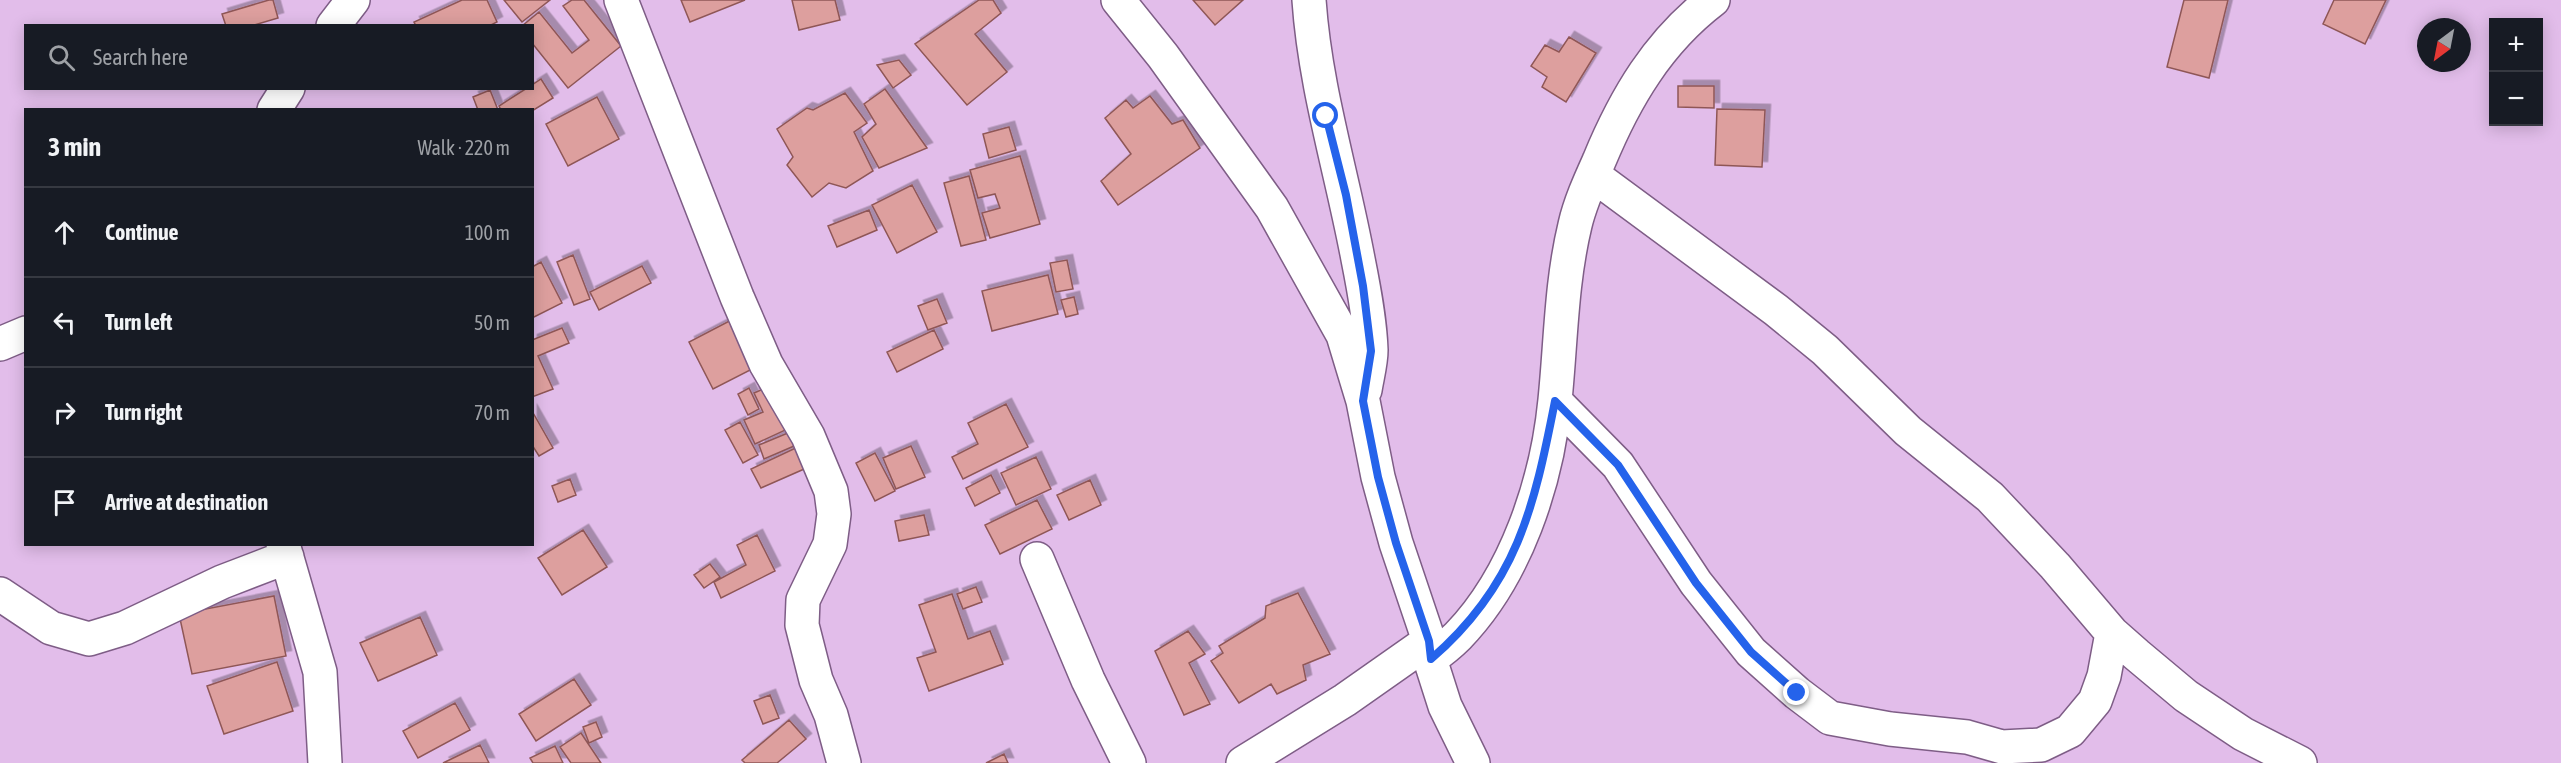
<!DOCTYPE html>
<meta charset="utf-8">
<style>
body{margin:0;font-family:"Asap Condensed",sans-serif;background:#20242c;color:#f1f3f6}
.controls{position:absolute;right:18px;top:18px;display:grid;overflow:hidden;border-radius:0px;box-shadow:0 3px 15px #0003}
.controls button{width:54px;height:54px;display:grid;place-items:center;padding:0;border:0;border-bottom:2px solid #363941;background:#171b24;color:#f1f3f6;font:30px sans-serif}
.compass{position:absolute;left:2417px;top:18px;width:54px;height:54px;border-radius:50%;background:#171b24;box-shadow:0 3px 15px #0003;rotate:212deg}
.stop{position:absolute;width:18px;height:18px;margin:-14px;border:4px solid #2563eb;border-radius:50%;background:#fff}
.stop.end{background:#2563eb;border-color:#fff;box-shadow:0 2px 6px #0008}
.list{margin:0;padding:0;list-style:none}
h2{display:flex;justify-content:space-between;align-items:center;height:78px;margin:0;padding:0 24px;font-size:26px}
h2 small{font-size:20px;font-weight:400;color:#9ea1a6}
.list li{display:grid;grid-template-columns:39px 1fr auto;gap:18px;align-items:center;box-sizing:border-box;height:90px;padding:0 24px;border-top:2px solid #363941}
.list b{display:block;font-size:22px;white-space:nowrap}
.list em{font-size:20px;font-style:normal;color:#9ea1a6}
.icon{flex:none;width:33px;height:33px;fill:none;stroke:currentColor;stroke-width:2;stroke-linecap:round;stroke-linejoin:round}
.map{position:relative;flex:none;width:2561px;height:763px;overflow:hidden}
.search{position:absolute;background:#171b24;box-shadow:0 3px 15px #0003;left:24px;top:24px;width:510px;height:66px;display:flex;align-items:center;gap:15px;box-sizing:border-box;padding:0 21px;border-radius:0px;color:#9ea1a6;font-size:22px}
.panel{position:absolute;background:#171b24;box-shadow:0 3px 15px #0003;left:24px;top:108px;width:510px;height:438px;border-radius:0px}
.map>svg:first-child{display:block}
.building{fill:#dd9f9e;stroke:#8f5757;stroke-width:1.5;filter:url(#shadow)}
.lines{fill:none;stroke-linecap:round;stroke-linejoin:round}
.minor-casing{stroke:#7e5d86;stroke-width:36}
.minor{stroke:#fff;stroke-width:33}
.route{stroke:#2563eb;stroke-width:8}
</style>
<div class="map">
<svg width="2561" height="763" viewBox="0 0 2561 763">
<defs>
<filter id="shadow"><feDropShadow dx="5.5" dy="-5.5" stdDeviation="0" flood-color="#0004"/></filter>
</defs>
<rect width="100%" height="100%" fill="#e2bdea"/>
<path class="building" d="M269,0H273L278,18L251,26H226L222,14Z
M462,0H487L497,22L489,26H416L414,22Z
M504,0H550L522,22Z
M572,0H584L621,46L568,88L532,43V26H522L539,12L572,53L589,40L563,6Z
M681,0H745L690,22Z
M792,0H835L840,20L799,30Z
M979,0H993L1001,13L975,34L1007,72L967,105L915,44Z
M1193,0H1243L1215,25Z
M2184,0H2228L2209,78L2167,67Z
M2334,0H2386L2365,44L2323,24Z
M1569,37L1596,53L1566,102L1542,87L1547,77L1531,66L1545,45L1559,52Z
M899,60L911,75L893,88L877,65Z
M541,79L553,98L532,111L501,110L499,106L527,88H532V85Z
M1678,86H1714V108L1678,107Z
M885,89L927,148L879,168L862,137L876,124L864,104Z
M490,90L498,110H478L473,97Z
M845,93L867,123L854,132L873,171L846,188L829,183L812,197L787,165L793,157L777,129L807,108L813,110Z
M1150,96L1172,124L1183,120L1200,148L1118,205L1101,181L1131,154L1105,118L1126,100L1133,108Z
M597,97L619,139L568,166L546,124Z
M1717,109L1765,110L1762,167L1715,165Z
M1009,127L1016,150L989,158L983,134Z
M1020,156L1040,224L990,238L982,213L1000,208L995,194L978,198L970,170Z
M969,176L986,240L961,246L944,183Z
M912,185L937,232L897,253L872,205Z
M869,210L877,230L837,247L828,226Z
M573,255L590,299L574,305L557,262Z
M1067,260L1073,289L1056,292L1050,263Z
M541,262L562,303L532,318V267Z
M642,266L651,283L599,310L590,292Z
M1048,275L1058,314L992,331L982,291Z
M1074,297L1078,314L1066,317L1061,300Z
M937,299L947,323L928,330L918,306Z
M739,316L764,363L713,389L689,342Z
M562,328L569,343L538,356L553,389L532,397V340Z
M934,330L943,349L897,372L887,352Z
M773,385L792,427L755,444L744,420L763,412L754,393Z
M749,388L759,409L748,415L738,394Z
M1006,404L1028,447L963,479L952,457L978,444L968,423Z
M532,411L553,448L539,456L532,445Z
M740,422L758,455L743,463L725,430Z
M795,430L801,443L764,459L759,445Z
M802,445L811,466L761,488L751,469Z
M911,446L925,477L896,489L883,458Z
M875,453L895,491L875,501L856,463Z
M1036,457L1051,489L1016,505L1001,473Z
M991,475L1000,493L975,506L966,488Z
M570,479L576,495L558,502L552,486Z
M1090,480L1101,505L1069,520L1057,495Z
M1037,500L1052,529L1000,554L985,525Z
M924,515L929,535L899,541L895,521Z
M583,530L607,567L562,595L538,558Z
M757,535L775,571L721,598L714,582L746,565L737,545Z
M710,564L720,577L704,588L694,575Z
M976,587L982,602L963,609L957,594Z
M1298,593L1330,654L1303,665L1306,680L1277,694L1271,684L1239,703L1211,661L1223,653L1219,646L1265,618L1266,606Z
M952,594L968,639L990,631L1003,664L929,691L917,658L936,652L919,605Z
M274,596L286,656L192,674L179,614Z
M420,617L437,655L378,681L360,643Z
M1188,631L1205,654L1189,663L1210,704L1184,715L1155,651Z
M277,662L293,711L224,734L207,686Z
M574,679L591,705L536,741L519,714Z
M770,695L779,718L763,724L754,701Z
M455,703L470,730L418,758L403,731Z
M789,720L806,739L777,763H745L742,760Z
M596,722L602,737L589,743L583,727Z
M581,733L601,763H571L560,747Z
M480,745L489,763H443Z
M555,746L563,763H533L530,758Z
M1004,754L1008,763H986Z"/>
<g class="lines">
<defs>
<path id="minor" d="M621,0L737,297L766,364L808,436L831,491L834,514L830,544L803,600L802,625L816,680L831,715L844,763
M1118,0L1163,56L1272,208L1343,335L1363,401L1378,477L1396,543L1429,641L1430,659L1445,706L1473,763
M1309,0C1315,88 1342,173 1358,259C1364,289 1370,320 1371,350C1371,363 1367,377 1365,390
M333,26L353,0
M274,110L288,88
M1593,175L1776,310L1825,350L1908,431L1990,497L2055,566L2112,633L2137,655L2186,696L2243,734L2300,763
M0,344L26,333
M1555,401L1618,465L1696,583L1751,652L1797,693L1830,718L1890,729L1967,737L2002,747L2041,745L2070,731L2095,701L2104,676L2112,633
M283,544L320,672L325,763
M1037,559L1088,680L1129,763
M0,594L51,628L89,639L125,628L222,582L287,557
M1430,659C1440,652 1450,644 1458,636C1516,576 1547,482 1555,400C1561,341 1561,283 1575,225C1580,203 1590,181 1599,161C1625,98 1658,42 1713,0
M1243,763L1345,700L1429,641"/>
</defs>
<use href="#minor" class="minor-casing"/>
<use href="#minor" class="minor"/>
</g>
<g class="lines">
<path class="route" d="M1326,116L1346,195L1363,286L1371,351L1363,401L1378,477L1396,543L1429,641L1431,659C1517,585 1534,508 1555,401L1618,465L1696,583L1751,652L1797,693"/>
</g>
</svg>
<div class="controls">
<button>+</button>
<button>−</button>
</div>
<svg class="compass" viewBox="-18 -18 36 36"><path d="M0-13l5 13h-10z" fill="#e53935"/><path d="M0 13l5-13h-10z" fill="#9ea1a6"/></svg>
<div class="stop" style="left:1326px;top:116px"></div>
<div class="stop end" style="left:1797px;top:693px"></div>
<div class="search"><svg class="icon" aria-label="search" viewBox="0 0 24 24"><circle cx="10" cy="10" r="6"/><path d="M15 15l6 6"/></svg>Search here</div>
<section class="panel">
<h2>3 min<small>Walk · 220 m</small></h2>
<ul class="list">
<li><svg class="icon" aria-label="ahead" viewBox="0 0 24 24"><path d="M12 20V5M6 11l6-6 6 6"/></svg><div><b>Continue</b></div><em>100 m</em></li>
<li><svg class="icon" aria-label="left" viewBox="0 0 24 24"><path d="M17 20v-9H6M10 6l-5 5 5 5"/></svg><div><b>Turn left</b></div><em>50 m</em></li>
<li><svg class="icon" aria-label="right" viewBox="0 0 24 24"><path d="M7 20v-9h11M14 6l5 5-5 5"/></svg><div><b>Turn right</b></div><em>70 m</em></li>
<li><svg class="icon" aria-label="arrive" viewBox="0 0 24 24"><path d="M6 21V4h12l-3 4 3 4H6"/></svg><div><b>Arrive at destination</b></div></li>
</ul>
</section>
</div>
